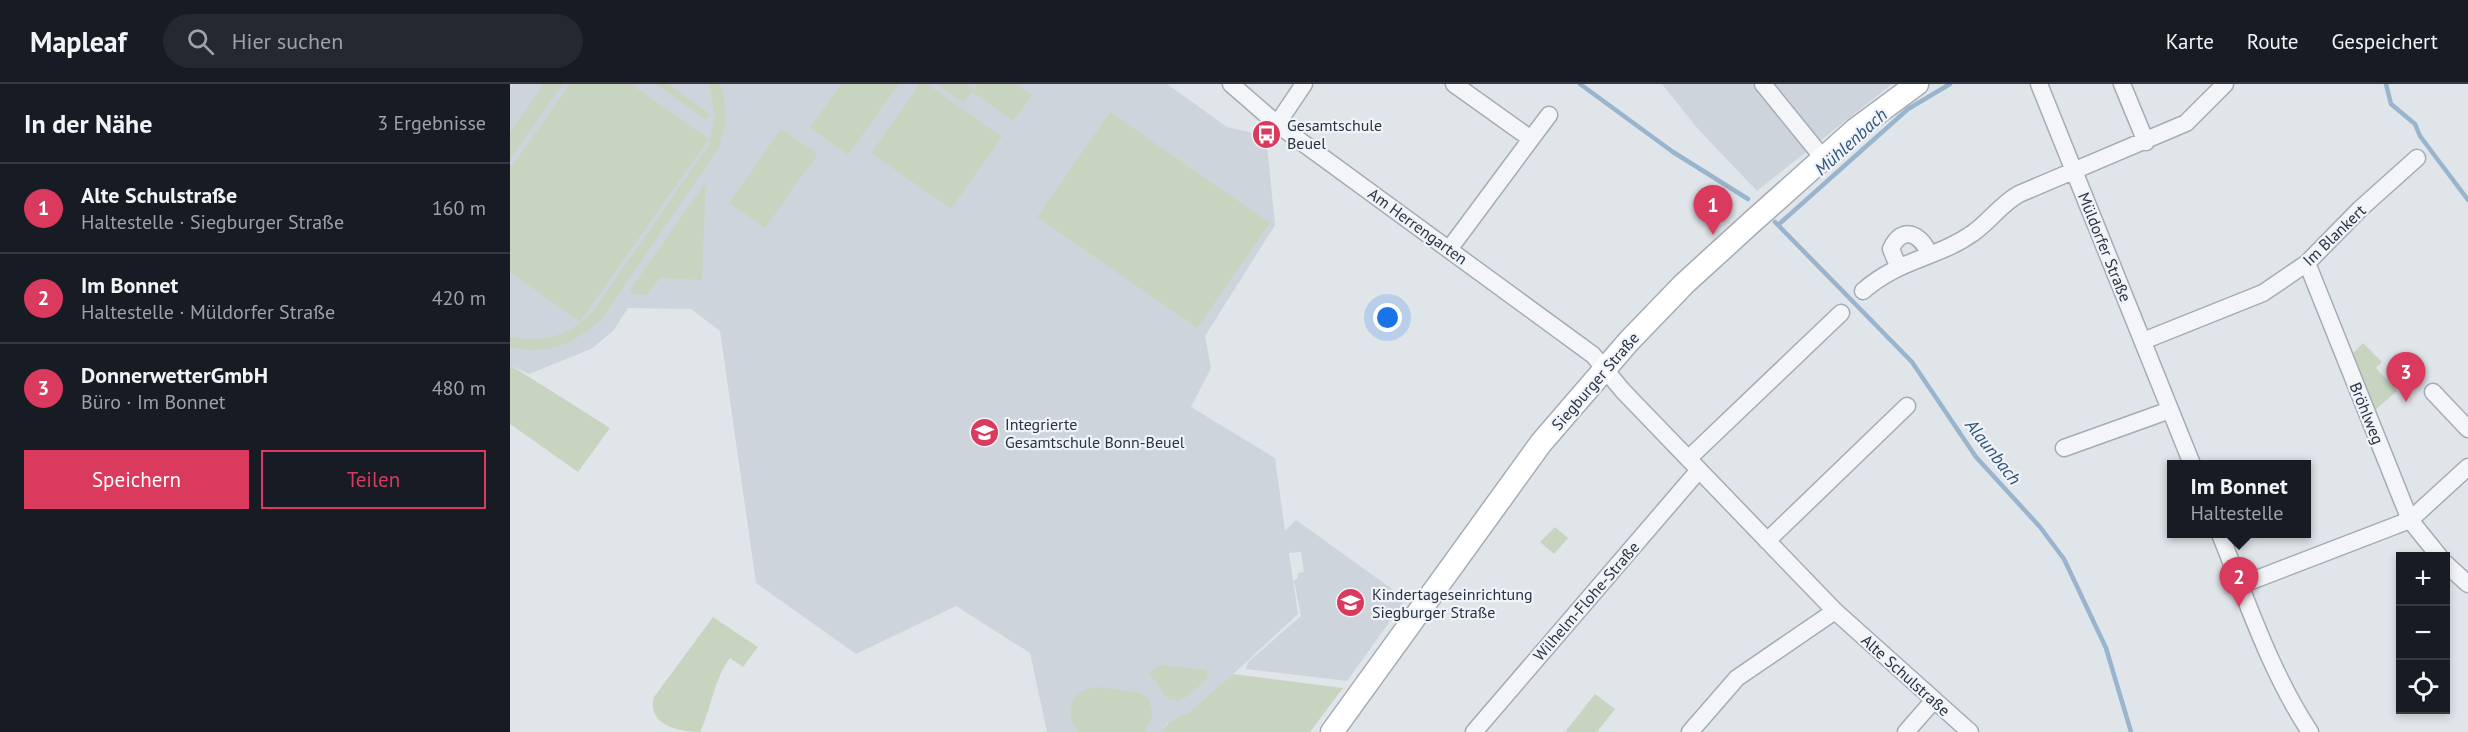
<!DOCTYPE html>
<html lang="de">
<meta charset="utf-8">
<style>
body{margin:0;font-family:"PT Sans",sans-serif;background:#242831;color:#f1f3f6}
.controls{position:absolute;right:18px;bottom:18px;display:grid;overflow:hidden;border-radius:0px;box-shadow:0 3px 9px #0003}
.controls button{width:54px;height:54px;display:grid;place-items:center;padding:0;border:0;border-bottom:2px solid #363941;background:#171b24;color:#f1f3f6;font:30px sans-serif}
.you{position:absolute;left:878px;top:234px;width:21px;height:21px;margin:-15px;border:4px solid #fff;border-radius:50%;background:#1a73e8;box-shadow:0 0 0 9px #1a73e833}
.badge{display:grid;place-items:center;width:39px;height:39px;border-radius:50%;background:#da3a5d;color:#fff;font-size:20px;font-weight:700}
.pin{position:absolute;translate:-50% -50px;filter:drop-shadow(0 2px 3px #0008)}
.pin::after{content:'';position:absolute;top:32px;width:21px;height:18px;background:inherit;clip-path:polygon(0 0,100% 0,50% 100%)}
.popup{position:absolute;left:1657px;top:376px;width:144px;height:78px;box-sizing:border-box;display:grid;place-content:center;border-radius:0px;background:#171b24;filter:drop-shadow(0 2px 4px #0005);font-size:20px;white-space:nowrap;color:#9ea1a6}
.popup b{font-size:22px;color:#f1f3f6}
.popup::after{content:'';position:absolute;left:50%;top:100%;margin-left:-12px;border:12px solid transparent;border-top-color:#171b24}
.list{margin:0;padding:0;list-style:none}
h2{display:flex;justify-content:space-between;align-items:center;height:78px;margin:0;padding:0 24px;font-size:26px}
h2 small{font-size:20px;font-weight:400;color:#9ea1a6}
.list li{display:grid;grid-template-columns:39px 1fr auto;gap:18px;align-items:center;box-sizing:border-box;height:90px;padding:0 24px;border-top:2px solid #363941}
.list b{display:block;font-size:22px;white-space:nowrap}
.list p{margin:0;font-size:20px;white-space:nowrap;color:#9ea1a6}
.list em{font-size:20px;font-style:normal;color:#9ea1a6}
.actions{display:flex;gap:12px;padding:18px 24px}
.actions a{flex:1;padding:14px 0;border:2px solid #da3a5d;border-radius:0px;text-align:center;font-size:21px;color:#da3a5d}
.actions .main{background:#da3a5d;color:#fff}
.icon{flex:none;width:33px;height:33px;fill:none;stroke:currentColor;stroke-width:2;stroke-linecap:round;stroke-linejoin:round}
.map{position:relative;flex:none;width:1958px;height:648px;overflow:hidden}
header{display:flex;align-items:center;gap:36px;box-sizing:border-box;height:84px;padding:0 30px;background:#171b24;border-bottom:2px solid #363941}
header strong{font-size:28px}
nav{display:flex;gap:33px;margin-inline-start:auto;font-size:21px}
.search{width:420px;height:54px;background:#242831;display:flex;align-items:center;gap:15px;box-sizing:border-box;padding:0 21px;border-radius:33px;color:#9ea1a6;font-size:22px}
main{display:flex}
aside{flex:1;background:#171b24}
.map>svg:first-child{display:block}
.built{fill:#ced4dc}
.green{fill:#c7d5c0}
.lines{fill:none;stroke-linecap:round;stroke-linejoin:round}
.stream{stroke:#98b5cd;stroke-width:4.5}
.minor-casing{stroke:#a5acb5;stroke-width:19}
.secondary-casing{stroke:#a5acb5;stroke-width:25}
.minor{stroke:#f3f5f8;stroke-width:16}
.secondary{stroke:#fff;stroke-width:22}
.labels{text-anchor:middle;stroke-width:4.5;stroke-linejoin:round;paint-order:stroke}
.poi-label{font-size:16px;fill:#273343;stroke:#f0f3f7;text-anchor:start}
.street-label{font-size:16px;fill:#273343;stroke:#f0f3f7}
.water-label{font-size:18px;font-style:italic;fill:#2d557a;stroke:#f0f3f7}
</style>
<header>
<strong>Mapleaf</strong>
<div class="search"><svg class="icon" aria-label="search" viewBox="0 0 24 24"><circle cx="10" cy="10" r="6"/><path d="M15 15l6 6"/></svg>Hier suchen</div>
<nav><a>Karte</a><a>Route</a><a>Gespeichert</a></nav>
</header>
<main>
<aside>
<h2>In der Nähe<small>3 Ergebnisse</small></h2>
<ul class="list">
<li><span class="badge">1</span><div><b>Alte Schulstraße</b><p>Haltestelle · Siegburger Straße</p></div><em>160 m</em></li>
<li><span class="badge">2</span><div><b>Im Bonnet</b><p>Haltestelle · Müldorfer Straße</p></div><em>420 m</em></li>
<li><span class="badge">3</span><div><b>DonnerwetterGmbH</b><p>Büro · Im Bonnet</p></div><em>480 m</em></li>
</ul>
<div class="actions"><a class="main">Speichern</a><a>Teilen</a></div>
</aside>
<div class="map">
<svg width="1958" height="648" viewBox="0 0 1958 648">
<rect width="100%" height="100%" fill="#e0e5ea"/>
<path class="built" d="M0,0H657L717,43L756,52L765,141L695,252L701,284L681,323L765,374L775,447L786,436L896,515L837,597L736,585L738,578L791,532L784,497L788,494V489L794,488L791,468L779,469L778,463L788,530L681,629L658,638L651,648H537L520,569L446,522L346,570L246,499L210,247L181,225L118,224L103,247L81,265L19,290L0,281Z
M1152,0H1382L1247,107L1188,45Z"/>
<path class="green" d="M34,0H53L0,75V48Z
M60,0H121L199,55L70,238L0,188V85Z
M146,0H158L200,30L196,36Z
M199,0H210C218,21 216,41 210,62L96,229C71,258 38,273 0,263V252C32,261 61,251 83,227L198,62L205,33Z
M331,0H389L338,71L300,44Z
M410,0H417L492,53L441,125L361,69Z
M427,0H456L464,5L468,0H505L522,11L503,37L462,8L454,19Z
M600,28L760,139L687,244L527,133Z
M271,45L308,70L255,144L219,119Z
M196,98L192,196L150,194L137,211L121,210L119,207Z
M1853,259L1872,278L1866,284L1887,307L1864,327L1843,269Z
M0,281L100,344L68,388L0,340Z
M1045,443L1058,454L1044,470L1030,458Z
M203,533L248,563L233,583L220,574C204,595 202,623 190,648C169,648 136,641 144,613Z
M652,581L696,586L699,592C689,602 667,630 653,609C649,602 646,596 638,591L643,585Z
M723,590L833,604L800,648H651L659,638L680,628Z
M587,603L627,608L639,615L643,632L634,648H568C552,629 562,604 587,603Z
M1085,610L1105,625L1087,648H1055Z"/>
<g class="lines">
<path class="stream" d="M1070,0L1163,68L1238,115
M1876,0L1881,20L1905,40L1910,52L1958,116
M1265,138L1268,141L1398,25L1440,0
M1268,141L1402,278L1466,373L1530,443L1554,475L1596,564L1621,648"/>
<defs>
<path id="minor" d="M721,0L767,40L1083,271L1113,307L1325,527L1460,648
M944,0L1021,55L1039,31
M1253,0L1313,74
M1529,0L1682,380
M1612,0L1636,58
M767,40L794,0
M940,164L1021,55
M1797,179L1900,436L1929,472
M1388,182L1381,165C1392,140 1411,150 1419,170
M1353,207C1389,175 1428,174 1463,149C1480,137 1491,120 1509,110L1676,39L1715,0
M1633,257L1753,209L1797,179L1850,125L1907,74
M1923,308L1958,345
M1554,364L1660,326
M1179,374L1331,229
M1710,450C1737,517 1760,587 1800,648
M1257,457L1397,322
M1936,480L1958,500
M1731,501L1900,436L1958,383
M964,648L1189,386
M1180,648L1227,594L1325,527
M1396,648L1424,616"/>
<path id="secondary" d="M822,648L1031,359L1119,257L1174,200L1243,137L1346,45L1407,0"/>
</defs>
<use href="#minor" class="minor-casing"/>
<use href="#secondary" class="secondary-casing"/>
<use href="#minor" class="minor"/>
<use href="#secondary" class="secondary"/>
</g>
<defs>
<symbol id="bus-disc" viewBox="-11 -11 22 22"><circle r="9.5" fill="#da3a5d" stroke="#f0f3f7"/><path d="M-5-6H5V4H4V6H2V4H-2V6H-4V4H-5ZM-3.5-4V0h7V-4ZM-3.5 1.2v1.5H-2V1.2ZM2 1.2v1.5H3.5V1.2Z" fill="#fff"/></symbol>
<symbol id="school-disc" viewBox="-11 -11 22 22"><circle r="9.5" fill="#da3a5d" stroke="#f0f3f7"/><path d="M0-5L7-2L0 1L-7-2ZM-4 1L0 2.5L4 1V4Q0 6-4 4Z" fill="#fff"/></symbol>
</defs>
<g fill-rule="evenodd">
<use href="#bus-disc" x="740" y="34" width="33" height="33"/>
<use href="#school-disc" x="458" y="332" width="33" height="33"/>
<use href="#school-disc" x="824" y="502" width="33" height="33"/>
</g>
<g class="labels">
<g class="poi-label">
<text x="777" y="47">Gesamtschule<tspan x="777" dy="18">Beuel</tspan></text>
<text x="495" y="346">Integrierte<tspan x="495" dy="18">Gesamtschule Bonn-Beuel</tspan></text>
<text x="862" y="516">Kindertageseinrichtung<tspan x="862" dy="18">Siegburger Straße</tspan></text>
</g>
<g class="street-label">
<text transform="translate(908 142) rotate(36)" y="6">Am Herrengarten</text>
<text transform="translate(1824 151) rotate(-44)" y="6">Im Blankert</text>
<text transform="translate(1595 163) rotate(68)" y="6">Müldorfer Straße</text>
<text transform="translate(1085 297) rotate(-49)" y="6">Siegburger Straße</text>
<text transform="translate(1857 329) rotate(68)" y="6">Bröhlweg</text>
<text transform="translate(1076 517) rotate(-49)" y="6">Wilhelm-Flohe-Straße</text>
<text transform="translate(1396 591) rotate(42)" y="6">Alte Schulstraße</text>
</g>
<g class="water-label">
<text transform="translate(1341 58) rotate(-42)" y="6">Mühlenbach</text>
<text transform="translate(1483 368) rotate(52)" y="6">Alaunbach</text>
</g>
</g>
</svg>
<div class="controls">
<button>+</button>
<button>−</button>
<button><svg class="icon" aria-label="locate" viewBox="0 0 24 24"><circle cx="12" cy="12" r="6"/><path d="M12 2v4M12 18v4M2 12h4M18 12h4"/></svg></button>
</div>
<div class="you"></div>
<div class="pin badge" style="left:1203px;top:151px">1</div>
<div class="pin badge" style="left:1729px;top:523px">2</div>
<div class="popup"><b>Im Bonnet</b>Haltestelle</div>
<div class="pin badge" style="left:1896px;top:318px">3</div>
</div>
</main>
